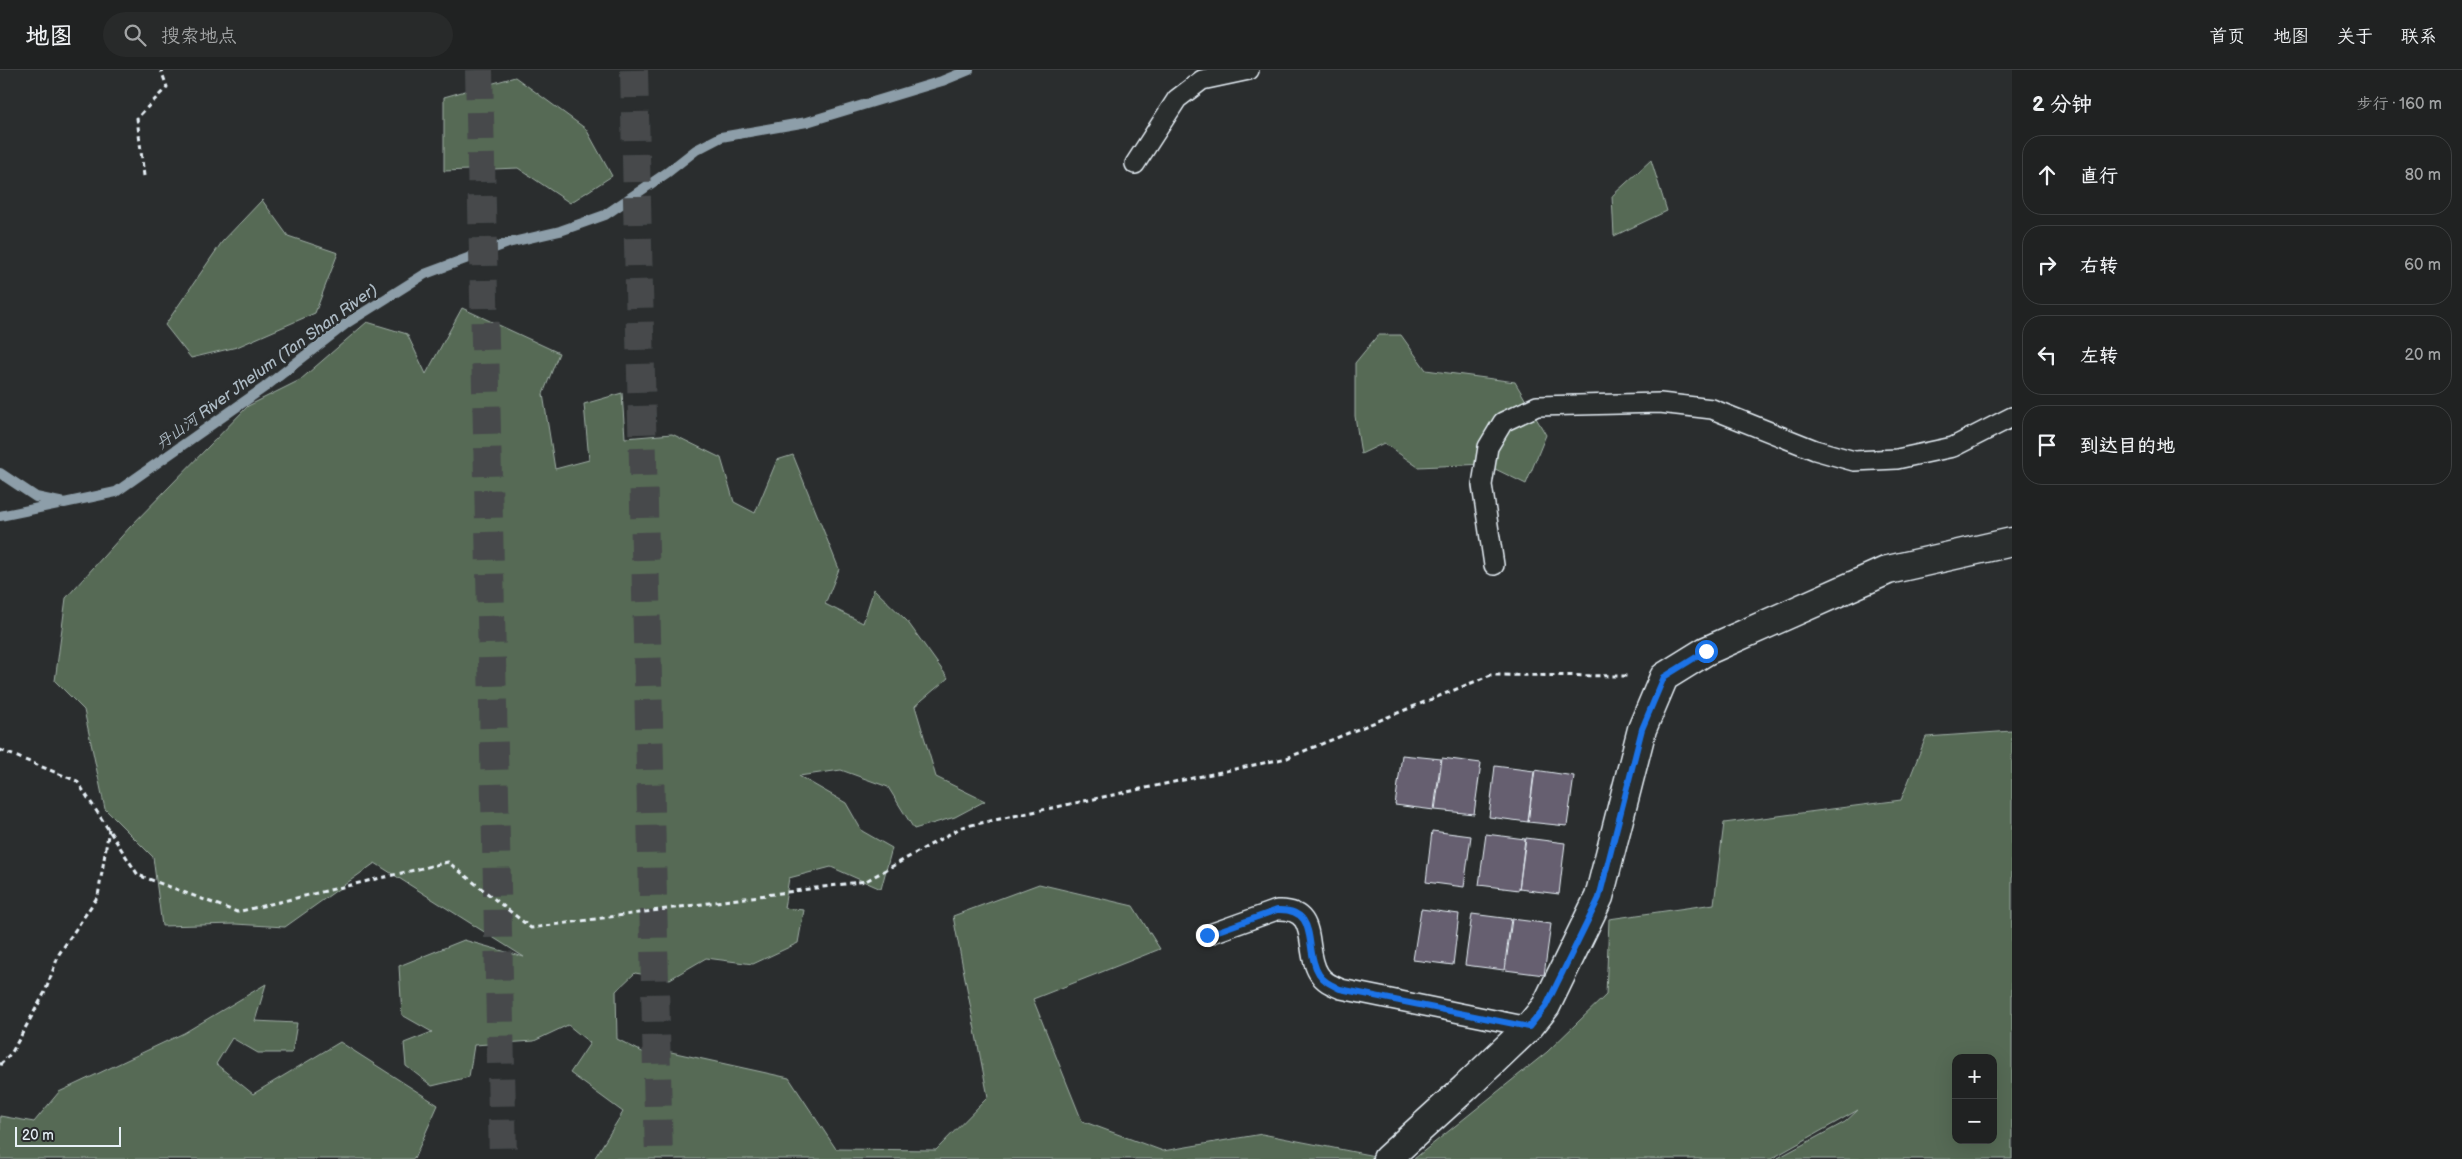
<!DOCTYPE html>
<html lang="zh">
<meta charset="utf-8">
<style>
body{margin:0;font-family:"Balsamiq Sans","LXGW WenKai TC",sans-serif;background:#282a2a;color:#f1f3f6}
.controls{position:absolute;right:15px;bottom:15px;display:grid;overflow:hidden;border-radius:10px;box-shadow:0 5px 20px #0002}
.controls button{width:45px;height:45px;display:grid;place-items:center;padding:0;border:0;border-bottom:1px solid #3d3f40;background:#202222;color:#f1f3f6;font:25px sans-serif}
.scale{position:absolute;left:15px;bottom:12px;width:106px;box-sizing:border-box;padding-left:5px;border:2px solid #e8f1f8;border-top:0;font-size:14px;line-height:18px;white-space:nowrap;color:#e8f1f8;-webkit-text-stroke:4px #2a2d2e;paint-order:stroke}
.stop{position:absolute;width:15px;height:15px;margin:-11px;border:4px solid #1a73e8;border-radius:50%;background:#fff}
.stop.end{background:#1a73e8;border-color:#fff;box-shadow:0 1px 5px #0008}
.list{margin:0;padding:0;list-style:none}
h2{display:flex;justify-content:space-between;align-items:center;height:65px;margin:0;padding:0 20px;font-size:21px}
h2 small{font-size:16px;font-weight:400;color:#a2a4a5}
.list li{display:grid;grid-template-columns:32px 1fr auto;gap:15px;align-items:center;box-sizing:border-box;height:80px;margin:0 10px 10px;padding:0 10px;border:1px solid #3d3f40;border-radius:20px}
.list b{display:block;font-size:19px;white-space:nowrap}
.list em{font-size:16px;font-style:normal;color:#a2a4a5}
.icon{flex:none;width:28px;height:28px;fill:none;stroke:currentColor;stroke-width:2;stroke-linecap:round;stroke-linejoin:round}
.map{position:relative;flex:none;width:2012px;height:1089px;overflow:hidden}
header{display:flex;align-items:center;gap:30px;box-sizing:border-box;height:70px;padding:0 25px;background:#202222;border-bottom:1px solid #3d3f40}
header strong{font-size:24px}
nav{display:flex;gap:28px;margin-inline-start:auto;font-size:18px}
.search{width:350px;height:45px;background:#282a2a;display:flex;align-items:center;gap:12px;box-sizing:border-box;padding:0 18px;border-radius:28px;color:#a2a4a5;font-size:19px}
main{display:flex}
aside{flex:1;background:#202222}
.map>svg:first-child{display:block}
.green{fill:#566a54;stroke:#9faea6;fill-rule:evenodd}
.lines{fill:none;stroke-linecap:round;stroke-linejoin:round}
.stream{stroke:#8d9ea9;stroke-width:10}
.building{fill:#665f70;stroke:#e8f1f8}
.highway-tunnel{stroke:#464a4c;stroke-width:28;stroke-dasharray:28 14;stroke-linecap:butt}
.lane-casing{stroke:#e8f1f8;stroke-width:22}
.street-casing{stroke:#e8f1f8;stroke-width:31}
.path{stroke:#e8f1f8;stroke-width:3;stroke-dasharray:5 4;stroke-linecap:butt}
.lane{stroke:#2a2d2e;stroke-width:19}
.street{stroke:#2a2d2e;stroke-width:28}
.route{stroke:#1a73e8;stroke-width:6}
.labels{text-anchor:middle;stroke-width:5;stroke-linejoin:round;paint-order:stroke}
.water-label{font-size:16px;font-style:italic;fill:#acbac4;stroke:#2a2d2e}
</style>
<header>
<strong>地图</strong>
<div class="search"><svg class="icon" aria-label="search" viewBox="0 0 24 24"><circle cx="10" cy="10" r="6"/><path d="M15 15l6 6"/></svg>搜索地点</div>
<nav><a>首页</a><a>地图</a><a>关于</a><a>联系</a></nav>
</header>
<main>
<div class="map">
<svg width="2012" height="1089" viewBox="0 0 2012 1089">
<rect width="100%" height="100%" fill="#2a2d2e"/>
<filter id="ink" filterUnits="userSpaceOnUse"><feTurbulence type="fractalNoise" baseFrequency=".02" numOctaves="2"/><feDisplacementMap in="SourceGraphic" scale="10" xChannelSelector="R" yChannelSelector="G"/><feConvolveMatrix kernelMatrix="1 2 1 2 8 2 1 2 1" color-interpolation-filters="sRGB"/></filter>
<g filter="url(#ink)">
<path class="green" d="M515,7L586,59L612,106L570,133L518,98L444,101V27Z
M1651,90L1667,141L1614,166L1612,126Z
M262,130L288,166L338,183L315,243L237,277L191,288L165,255L222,172Z
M462,238L559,283L543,324L555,399L589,390L584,334L622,323L625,368L672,364L721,388L734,432L755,443L777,390L793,385L839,499L825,534L863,553L874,519L907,551L948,608L915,636L936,707L985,731L955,747L914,759L888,717L841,700L799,706L846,733L862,761L892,778L881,819L831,797L789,808L784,838L804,840L798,873L753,894L706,888L670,909L635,903L616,921L617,969L656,989L662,980L789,1008L836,1079L936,1080L988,1027L953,846L1039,814L1133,836L1160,879L1033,929L1082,1051L1163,1081L1262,1064L1390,1089H594L623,1042L570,1003L590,973L568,955L534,971L474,975L469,1007L432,1016L406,996L404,973L432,962L402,945L399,896L464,870L524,887L375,793L285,857L235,854L162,856L153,787L105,739L84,640L55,611L66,528L130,457L248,336L300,310L367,252L407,264L426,304Z
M1378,265H1401L1426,300L1515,312L1546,365L1526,414L1485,394L1418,397L1384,373L1361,384L1355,346V293Z
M2012,661V1089H1776L1845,1052L1858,1040L1771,1089H1414L1547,982L1606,925L1609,849L1714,834L1724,753L1901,730L1926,667ZM1956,988H1993V1070H1956Z
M266,914L255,951L297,953L292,983H258L232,968L216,994L253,1024L340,972L438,1035L414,1089H0V1046L34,1052L59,1022L184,963Z"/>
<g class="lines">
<path class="stream" d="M0,403L36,427L64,433L116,422L265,317L347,253L425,204L508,173L560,161L605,145L668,102L696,80L721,67L807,52L942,11L969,0
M0,446L58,434"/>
</g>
<path class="building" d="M1402,685L1441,689L1434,740L1395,735Z
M1442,688L1481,693L1474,744L1435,740Z
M1495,696L1534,701L1528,752L1489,747Z
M1535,700L1574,706L1567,756L1528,752Z
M1432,761L1471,766L1464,817L1426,812Z
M1486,764L1525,769L1519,820L1479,815Z
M1526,768L1565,773L1559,824L1519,819Z
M1421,839L1459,844L1453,895L1413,890Z
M1472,844L1511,849L1504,900L1465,895Z
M1512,849L1551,854L1544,905L1505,900Z"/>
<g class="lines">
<path class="highway-tunnel" d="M479,0L503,1089
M634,0L659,1089"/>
<defs>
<path id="lane" d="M1135,94L1177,29L1202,10L1249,0
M1494,495L1482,415L1488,377L1503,352L1537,336L1660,333L1712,339L1815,380L1854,391L1897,389L1953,377L2012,347
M1207,865L1277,840C1321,838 1303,880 1319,904C1324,912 1332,915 1341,919L1529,957"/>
<path id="street" d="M1387,1089L1465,1018L1529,957L1546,936L1599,827L1642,659L1664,607L1706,581L1888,500L2012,472"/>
</defs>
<use href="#lane" class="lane-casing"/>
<use href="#street" class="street-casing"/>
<path class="path" d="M144,106L137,48L167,17L161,0
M0,680L77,711L138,805L237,842L448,792L531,858L866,811L962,757L1287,688L1491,605L1628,606
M0,995L12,982L45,922L59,884L98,826L109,759"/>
<use href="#lane" class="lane"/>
<use href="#street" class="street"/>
</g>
</g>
<g class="lines" filter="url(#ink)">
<path class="route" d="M1207,865L1277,840C1321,838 1303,880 1319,904C1324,912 1332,915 1340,919L1529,957L1546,936L1599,828L1642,659L1664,607L1706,581"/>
</g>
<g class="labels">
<g class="water-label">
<text transform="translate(266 296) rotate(-36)" y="6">丹山河 River Jhelum (Tan Shan River)</text>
</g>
</g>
</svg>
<div class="controls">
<button>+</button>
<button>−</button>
</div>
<div class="scale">20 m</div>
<div class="stop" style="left:1706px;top:581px"></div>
<div class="stop end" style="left:1207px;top:865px"></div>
</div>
<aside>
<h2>2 分钟<small>步行 · 160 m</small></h2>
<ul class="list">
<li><svg class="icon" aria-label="ahead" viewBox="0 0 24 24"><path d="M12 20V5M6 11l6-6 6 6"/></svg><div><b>直行</b></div><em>80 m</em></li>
<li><svg class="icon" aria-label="right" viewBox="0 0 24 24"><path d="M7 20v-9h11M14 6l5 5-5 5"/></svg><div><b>右转</b></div><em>60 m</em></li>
<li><svg class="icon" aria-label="left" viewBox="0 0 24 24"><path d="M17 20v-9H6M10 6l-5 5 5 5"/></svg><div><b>左转</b></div><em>20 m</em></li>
<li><svg class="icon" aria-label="arrive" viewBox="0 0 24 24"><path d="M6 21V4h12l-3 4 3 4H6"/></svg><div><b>到达目的地</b></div></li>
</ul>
</aside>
</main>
